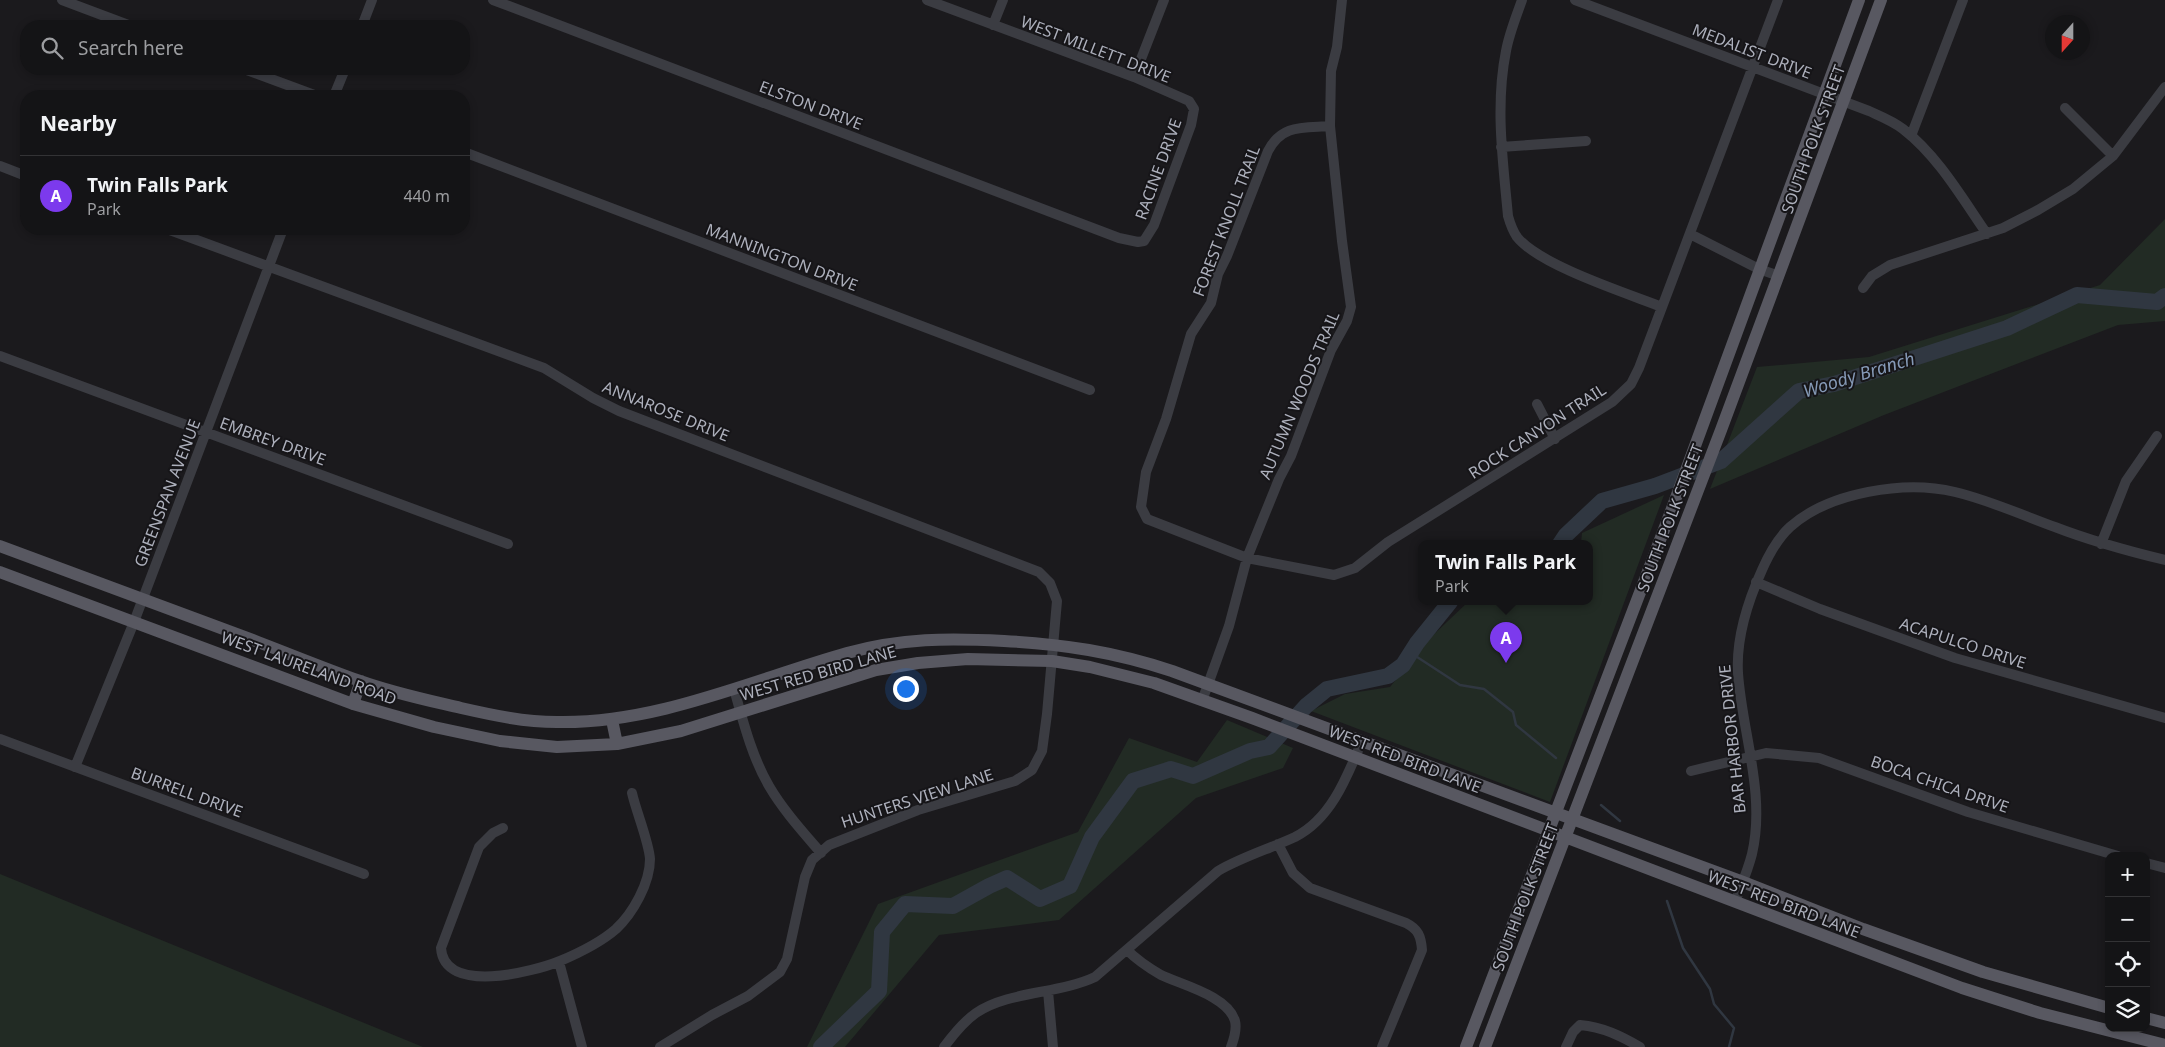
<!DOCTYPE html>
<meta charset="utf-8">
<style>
body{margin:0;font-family:"Noto Sans",sans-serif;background:#1d1d1f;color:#f1f3f6}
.controls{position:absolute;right:15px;bottom:15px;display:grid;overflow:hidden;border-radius:10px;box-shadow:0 2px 8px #0003}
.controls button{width:45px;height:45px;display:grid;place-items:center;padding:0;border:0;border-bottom:1px solid #333335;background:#141416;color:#f1f3f6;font:25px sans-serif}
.compass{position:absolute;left:2045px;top:15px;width:45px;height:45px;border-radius:50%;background:#141416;box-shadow:0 2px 8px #0003;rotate:201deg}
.you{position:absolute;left:905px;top:688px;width:18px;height:18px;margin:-12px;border:4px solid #fff;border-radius:50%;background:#1a73e8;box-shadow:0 0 0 8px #1a73e833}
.badge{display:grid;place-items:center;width:32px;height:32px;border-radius:50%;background:#7c3aed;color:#fff;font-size:16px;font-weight:700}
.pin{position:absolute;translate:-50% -41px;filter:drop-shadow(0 1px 2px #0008)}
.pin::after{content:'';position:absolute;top:26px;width:18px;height:15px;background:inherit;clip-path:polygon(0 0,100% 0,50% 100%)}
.popup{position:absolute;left:1418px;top:540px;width:175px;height:65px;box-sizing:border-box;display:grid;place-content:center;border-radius:10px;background:#141416;filter:drop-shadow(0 1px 4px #0005);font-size:16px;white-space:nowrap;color:#9d9ea1}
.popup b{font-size:19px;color:#f1f3f6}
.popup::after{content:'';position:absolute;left:50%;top:100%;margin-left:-10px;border:10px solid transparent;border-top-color:#141416}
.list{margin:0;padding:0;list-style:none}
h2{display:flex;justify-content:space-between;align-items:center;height:65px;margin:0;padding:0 20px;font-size:21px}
h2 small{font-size:16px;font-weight:400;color:#9d9ea1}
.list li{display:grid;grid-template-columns:32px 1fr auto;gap:15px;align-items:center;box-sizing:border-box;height:80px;padding:0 20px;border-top:1px solid #333335}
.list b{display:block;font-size:19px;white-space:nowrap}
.list p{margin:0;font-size:16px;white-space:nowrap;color:#9d9ea1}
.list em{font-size:16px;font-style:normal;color:#9d9ea1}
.icon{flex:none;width:28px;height:28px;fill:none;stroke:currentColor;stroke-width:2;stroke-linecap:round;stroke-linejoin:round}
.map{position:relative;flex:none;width:2165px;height:1047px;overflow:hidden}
.search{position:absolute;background:#141416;box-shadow:0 2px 8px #0003;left:20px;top:20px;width:450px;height:55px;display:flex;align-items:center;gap:12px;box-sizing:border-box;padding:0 18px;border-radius:20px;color:#9d9ea1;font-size:19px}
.panel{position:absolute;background:#141416;box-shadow:0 2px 8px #0003;left:20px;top:90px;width:450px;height:145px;border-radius:20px}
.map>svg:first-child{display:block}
.green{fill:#222b24}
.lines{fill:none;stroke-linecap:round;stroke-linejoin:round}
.stream{stroke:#303741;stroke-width:2.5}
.river{stroke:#303741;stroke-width:16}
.minor{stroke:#3b3c42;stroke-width:10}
.major{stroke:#585861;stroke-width:12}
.labels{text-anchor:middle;stroke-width:4;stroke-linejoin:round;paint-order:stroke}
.street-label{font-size:16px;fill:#adb0bc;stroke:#161518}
.water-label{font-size:18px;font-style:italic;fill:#8599b6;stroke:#161518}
</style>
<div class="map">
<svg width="2165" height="1047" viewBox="0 0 2165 1047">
<rect width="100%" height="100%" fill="#1b1a1d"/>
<path class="green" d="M2165,219V321L2118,325L1884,415L1710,489L1757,367L1869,357L2100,285Z
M1664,495L1550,802L1311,711L1345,694L1390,687L1429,639L1468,602H1590V544H1581L1582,533Z
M1227,720L1293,748L1283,768L1196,798L1059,920L939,935L845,1047H807L878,904L1078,832L1129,738L1197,762Z
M0,874L423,1047H0Z"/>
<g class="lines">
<path class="stream" d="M1411,653L1460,685L1484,689L1513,712L1516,725L1556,758
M1601,805L1620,821
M1667,901L1683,948L1710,989L1714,1004L1734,1028L1729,1047"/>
<path class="river" d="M1560,544L1566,535L1602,501L1655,486L1721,461L1799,391L1834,384L2007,328L2077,295L2157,302L2165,296
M821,1047L879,991L882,932L905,904L953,906L989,886L1007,878L1040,899L1070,886L1092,837L1133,781L1171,769L1193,776L1250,751L1269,747L1306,706L1327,689L1388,676L1403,665L1417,643L1450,602"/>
<path class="minor" d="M62,0L131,26
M493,0L1119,238L1138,242L1144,241L1154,225L1191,125L1194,109L1189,101L1134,77L927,0
M1522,0C1516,17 1509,34 1506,51C1495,106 1503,161 1508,216C1510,223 1512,230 1517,237C1539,265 1626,293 1662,307
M1575,0L1869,111C1880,116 1893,121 1903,129C1938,156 1962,198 1987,234
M993,25L1003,0
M362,26L372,0
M244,69L317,96
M1134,77L1164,0
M334,96L345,69
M2065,108L2113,156
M1330,126C1303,128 1282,124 1268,151L1227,256L1218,274L1211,303L1191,334L1166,419L1146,472L1141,507L1147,519L1247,558L1334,575L1355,568L1388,542L1612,402L1631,384L1639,368L1778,0
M1911,136L1963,0
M1501,147L1586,141
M464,152L1090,390
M0,166L26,176
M167,229L544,368L593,398L619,411L1039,572L1050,583L1057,601L1047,714L1042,751L1032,770L1015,781L918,810L829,845L812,860L805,877L787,959L780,972L748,996L712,1015L660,1047
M1690,234L1759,269L1779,276
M1863,288L1872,276L1890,265L2003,228L2038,210L2073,189L2113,156L2165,87
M0,356L508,544
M1537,404L1555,439
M2101,544L2126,481L2157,436
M1756,582L1820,609L1955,658L2165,718
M734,689C743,721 752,757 769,786C783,810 803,832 821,853
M1202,701L1229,626L1247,558L1279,479L1291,456L1331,350L1347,321L1351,307L1342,241L1330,126L1331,71L1337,47L1342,0
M0,739L364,874
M75,767L134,622L283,229
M1691,771L1766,753L1819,758L1968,812L2118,856
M503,828L493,833L479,847L441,948C444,995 533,972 560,961C579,953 600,943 616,929C633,913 650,883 650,859C649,842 636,811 632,793
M1278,844L1293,873L1310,888L1406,923C1418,929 1421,936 1422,950L1382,1047
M2146,863L2165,868
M1735,902C1741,886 1748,870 1752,854C1766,794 1742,732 1738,673C1736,639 1748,601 1762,570C1769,554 1777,539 1790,527C1829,492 1905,480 1955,492C1989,500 2022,515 2055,527C2091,541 2128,551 2165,560
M1127,950C1137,960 1149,968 1161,975C1182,985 1228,996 1235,1021C1237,1029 1234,1039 1231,1047
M559,962L582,1047
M1048,991L1053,1047
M944,1047C953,1035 963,1022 976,1013C1008,991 1059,994 1095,977L1218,871C1242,857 1269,849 1295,837C1331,819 1347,777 1362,741
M1566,1047L1573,1032L1580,1025C1603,1027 1621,1036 1640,1047"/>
<path class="major" d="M0,546C86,578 172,610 258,642C292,655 326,669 360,681C393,693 427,700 461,708C492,715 524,722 557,722C657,724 752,680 847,653C902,638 948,638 1004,641C1063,644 1115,652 1172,671L1743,882L1863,929L1983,972L2109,1008
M0,572L353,704L434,727L500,741L557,747L617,744L681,731L876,670L918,663L968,659L1052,661L1090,667L1154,683L1252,718L1962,988L2040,1013L2165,1045
M353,704L361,681
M612,720L617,744
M2146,1018L2165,1023
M1466,1047L1670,514L1859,0
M1485,1047L1721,430L1881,0"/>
</g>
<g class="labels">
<g class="street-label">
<text transform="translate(1096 49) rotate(21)" y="6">WEST MILLETT DRIVE</text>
<text transform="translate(1752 51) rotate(21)" y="6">MEDALIST DRIVE</text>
<text transform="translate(811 105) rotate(21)" y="6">ELSTON DRIVE</text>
<text transform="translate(1813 139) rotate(-70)" y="6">SOUTH POLK STREET</text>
<text transform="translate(1158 169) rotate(-70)" y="6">RACINE DRIVE</text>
<text transform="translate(1226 221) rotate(-69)" y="6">FOREST KNOLL TRAIL</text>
<text transform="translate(782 257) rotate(21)" y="6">MANNINGTON DRIVE</text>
<text transform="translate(1299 395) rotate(-67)" y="6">AUTUMN WOODS TRAIL</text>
<text transform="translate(666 411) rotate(22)" y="6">ANNAROSE DRIVE</text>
<text transform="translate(1537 431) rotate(-33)" y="6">ROCK CANYON TRAIL</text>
<text transform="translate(273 441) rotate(20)" y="6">EMBREY DRIVE</text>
<text transform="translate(167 493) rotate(-69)" y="6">GREENSPAN AVENUE</text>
<text transform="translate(1670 518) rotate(-69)" y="6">SOUTH POLK STREET</text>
<text transform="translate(1963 643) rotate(18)" y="6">ACAPULCO DRIVE</text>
<text transform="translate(309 668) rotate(20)" y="6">WEST LAURELAND ROAD</text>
<text transform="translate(818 673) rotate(-16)" y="6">WEST RED BIRD LANE</text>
<text transform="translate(1732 739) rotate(-96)" y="6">BAR HARBOR DRIVE</text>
<text transform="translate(1405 759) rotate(21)" y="6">WEST RED BIRD LANE</text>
<text transform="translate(1940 784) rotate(19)" y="6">BOCA CHICA DRIVE</text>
<text transform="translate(187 792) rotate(20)" y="6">BURRELL DRIVE</text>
<text transform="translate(917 798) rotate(-18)" y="6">HUNTERS VIEW LANE</text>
<text transform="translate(1525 897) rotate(-69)" y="6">SOUTH POLK STREET</text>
<text transform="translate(1784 904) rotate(21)" y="6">WEST RED BIRD LANE</text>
</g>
<g class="water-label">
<text transform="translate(1859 375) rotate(-17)" y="6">Woody Branch</text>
</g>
</g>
</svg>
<div class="controls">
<button>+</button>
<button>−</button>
<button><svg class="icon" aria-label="locate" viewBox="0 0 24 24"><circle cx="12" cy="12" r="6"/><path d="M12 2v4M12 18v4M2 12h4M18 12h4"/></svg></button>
<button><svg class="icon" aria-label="layers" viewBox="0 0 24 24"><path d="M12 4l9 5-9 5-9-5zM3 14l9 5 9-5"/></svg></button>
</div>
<svg class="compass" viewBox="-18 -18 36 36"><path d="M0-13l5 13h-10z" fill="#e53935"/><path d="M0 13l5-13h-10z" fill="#9d9ea1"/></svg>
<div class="you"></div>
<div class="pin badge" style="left:1506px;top:663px">A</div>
<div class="popup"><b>Twin Falls Park</b>Park</div>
<div class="search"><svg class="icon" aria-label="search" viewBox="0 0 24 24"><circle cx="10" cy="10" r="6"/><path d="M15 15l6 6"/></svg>Search here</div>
<section class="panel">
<h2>Nearby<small></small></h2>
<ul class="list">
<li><span class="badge">A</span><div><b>Twin Falls Park</b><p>Park</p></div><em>440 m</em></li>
</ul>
</section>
</div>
